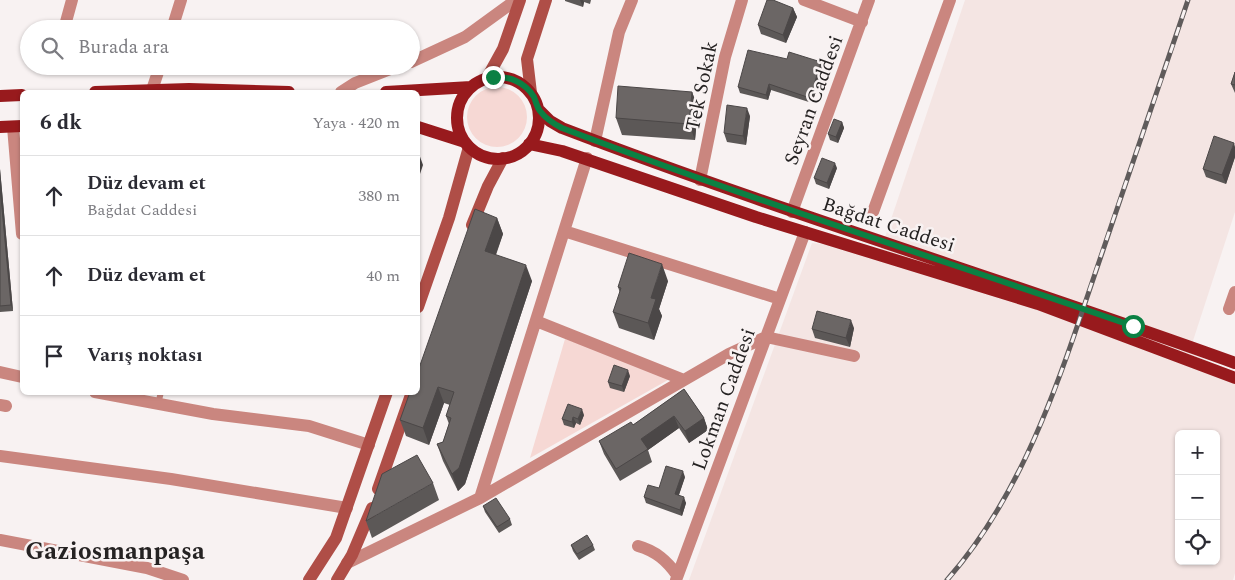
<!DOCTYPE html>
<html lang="tr">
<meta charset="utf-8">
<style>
body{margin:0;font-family:Spectral,serif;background:#f7f7f7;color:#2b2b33}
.controls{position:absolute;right:15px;bottom:15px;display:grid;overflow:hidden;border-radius:8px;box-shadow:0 1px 4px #0004}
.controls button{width:45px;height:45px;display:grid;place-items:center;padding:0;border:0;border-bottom:1px solid #e1e1e2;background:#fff;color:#2b2b33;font:25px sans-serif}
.stop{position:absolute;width:15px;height:15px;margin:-11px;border:4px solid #0b8043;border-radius:50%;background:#fff}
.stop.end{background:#0b8043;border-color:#fff;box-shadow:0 1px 5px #0008}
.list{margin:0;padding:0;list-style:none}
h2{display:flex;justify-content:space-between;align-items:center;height:65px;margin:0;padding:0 20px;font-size:21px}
h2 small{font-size:16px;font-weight:400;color:#7c7c81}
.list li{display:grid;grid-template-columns:32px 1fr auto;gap:15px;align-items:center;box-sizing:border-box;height:80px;padding:0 20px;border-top:1px solid #e1e1e2}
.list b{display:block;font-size:19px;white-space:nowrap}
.list p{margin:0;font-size:16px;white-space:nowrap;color:#7c7c81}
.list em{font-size:16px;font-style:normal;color:#7c7c81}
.icon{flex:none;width:28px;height:28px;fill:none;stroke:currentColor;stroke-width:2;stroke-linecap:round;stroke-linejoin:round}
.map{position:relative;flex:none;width:1235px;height:580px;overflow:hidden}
.search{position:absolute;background:#fff;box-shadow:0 1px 4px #0004;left:20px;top:20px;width:400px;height:55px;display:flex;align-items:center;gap:12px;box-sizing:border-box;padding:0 18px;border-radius:28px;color:#7c7c81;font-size:19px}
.panel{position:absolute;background:#fff;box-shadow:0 1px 4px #0004;left:20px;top:90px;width:400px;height:305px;border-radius:8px}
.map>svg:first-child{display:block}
.built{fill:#f4e5e3;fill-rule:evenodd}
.green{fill:#f6d8d4}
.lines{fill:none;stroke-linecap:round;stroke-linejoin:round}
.lane{stroke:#ca867f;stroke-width:6}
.street{stroke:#ca867f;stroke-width:12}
.secondary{stroke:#af4e47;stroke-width:12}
.primary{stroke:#981a1d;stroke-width:12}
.rail-casing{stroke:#5f5b5b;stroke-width:5}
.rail{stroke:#f8f2f2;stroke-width:3;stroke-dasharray:9;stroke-linecap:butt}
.wall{fill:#5c5857}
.shaded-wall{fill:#4b4747}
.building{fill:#6b6665;stroke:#4b4747}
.route{stroke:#0b8043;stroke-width:6}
.labels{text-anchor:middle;stroke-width:5;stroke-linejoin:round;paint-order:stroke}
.street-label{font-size:20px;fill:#252222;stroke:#f8f2f2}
.district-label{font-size:25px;font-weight:bold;fill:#252222;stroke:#f8f2f2}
</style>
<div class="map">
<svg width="1235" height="580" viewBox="0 0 1235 580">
<rect width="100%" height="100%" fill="#f8f2f2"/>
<path class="built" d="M965,0H1235V212L1189,353L1235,372V573L1233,580H689L812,243L881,249ZM1179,434H1216V561H1179Z"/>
<path class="green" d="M467 117a30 30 0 1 1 60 0a30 30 0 1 1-60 0Z
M565,339L675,376L530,458Z"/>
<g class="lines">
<path class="lane" d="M158,404L161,392"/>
<path class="street" d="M804,0L862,22
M64,29L72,0
M172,29L181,0
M411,62L465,37L516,0
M152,90L160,66
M341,92L355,83L398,66
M13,127L22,234
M595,141L619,32L632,0
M700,180L725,57L742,0
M792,212L869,0
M873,212L950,0
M564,231L780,299
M1229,309L1235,292
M536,321L684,380
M0,372L22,377
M95,392L213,414L309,426L369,445
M0,405L6,406
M0,456L171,479L347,508
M480,498L587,158
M0,540L147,568L183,580
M638,546C656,551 667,561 677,575
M347,563L480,498L729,354L766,337L854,356
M676,580L805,232"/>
<path class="secondary" d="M487,78L503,49L520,0
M531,93L527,59L546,0
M472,225L488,186L503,158
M418,307L449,218L469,147
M378,489L412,392
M309,580L336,538L387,392
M337,580L352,555L372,508"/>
<path class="primary" d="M457 118a41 41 0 1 1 82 0a41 41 0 1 1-82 0Z
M95,92L189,89L289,92
M386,92L471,87
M0,96L22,95
M538,109L550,121L562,128C784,213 1011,282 1235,363
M0,127L22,126
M418,127L465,142
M529,144L562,151L756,217L1038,304L1235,378"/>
<defs>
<path id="rail" d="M947,580C1013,505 1050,408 1081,315C1116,210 1153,105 1188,0"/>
</defs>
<use href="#rail" class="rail-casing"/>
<use href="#rail" class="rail"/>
</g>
<path class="wall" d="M565,0H591L590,4L584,2L583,7L565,1Z
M793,8L797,17L786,43L761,34L758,25Z
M787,59L821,62L824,68L812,103L771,90L768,100L740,93L738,87Z
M1235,72V93L1231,84Z
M692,92L698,108L695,140L622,135L616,118Z
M750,116L746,145L727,142L724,133Z
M842,122L844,128L838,143L830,140L828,134Z
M1235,147V157L1226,184L1206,177L1203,169Z
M837,168L829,189L816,184L814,178Z
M0,169L13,311L0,312Z
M497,218L503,234L496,255L532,281L465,484L458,491L443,461L437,444L443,442L449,424L446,416L450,405L444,403L429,445L406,436L400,420Z
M668,281L659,309L662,316L654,340L619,328L613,312L620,293L618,287Z
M854,328L850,347L815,338L812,329Z
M630,376L624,392L610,388L608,382Z
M684,389L704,418L708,430L689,443L679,428L648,450L652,462L620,481L604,454L599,441L633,425Z
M584,415L580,425L576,423L574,428L564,425L562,419Z
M685,477L679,495L686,503L682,516L646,503L644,497L659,488Z
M433,483L439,500L372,538L366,521Z
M483,506L510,519L512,525L499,533L485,512Z
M571,545H593L595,550L579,560L573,551Z"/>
<path class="shaded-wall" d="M580,0H583L584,2L583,7Z
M793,8L797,17L786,43L783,35Z
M821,62L824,68L812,103L810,98Z
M769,84L771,90L768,100L766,95Z
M692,92L698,108L695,140L689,124Z
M747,108L750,116L746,145L743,136Z
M842,122L844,128L838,143L836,137Z
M1234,143L1235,147V157L1226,184L1222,175Z
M418,151L423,165L418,180Z
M835,163L837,168L829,189L827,183Z
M0,169L13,311L11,305L0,187Z
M497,218L503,234L491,267L485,251Z
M662,264L668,281L659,309L662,316L654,340L648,323L651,298Z
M526,265L532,281L465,484L458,491L452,474Z
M851,320L854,328L850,347L846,338Z
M628,370L630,376L624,392L622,386Z
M438,387L444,403L429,445L423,428Z
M582,409L584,415L580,425L578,419Z
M674,416L679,428L648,450L641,439Z
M573,417L576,423L574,428L572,422Z
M704,418L708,430L689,443L685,431Z
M683,471L685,477L677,500L675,494Z
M684,497L686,503L682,516L680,510Z"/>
<path class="building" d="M767,0H773L793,8L783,35L758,25Z
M748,50L787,59L789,52L821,62L810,98L769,84L766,95L738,87Z
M1235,72V85L1231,84Z
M618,86L692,92L689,124L616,118Z
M727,105L747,108L743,136L724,133Z
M834,119L842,122L836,137L828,134Z
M1214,136L1234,143L1222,175L1203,169Z
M822,158L835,163L827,183L814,178Z
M0,187L11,305L0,306Z
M475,209L497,218L485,251L526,265L459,468L452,474L437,444L443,442L451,418L446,416L454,392L438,387L423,428L400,420L410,392H418V371Z
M629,253L662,264L651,298L656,299L648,323L613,312L621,288L618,287Z
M817,311L851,320L846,338L812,329Z
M614,365L628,370L622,386L608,382Z
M684,389L704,418L685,431L674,416L641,439L648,449L616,469L599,441L631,422L633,425Z
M568,404L582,409L578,419L573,417L572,422L562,419Z
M417,455L433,483L366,521L382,474Z
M666,466L683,471L675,494L684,497L680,510L644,497L648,485L659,488Z
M496,498L510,519L497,527L483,506Z
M587,535L593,545L577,554L571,545Z"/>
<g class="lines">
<path class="route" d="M493,77C509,76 525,82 534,97C536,102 537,107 540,111C546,119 554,124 562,128C751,200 943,260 1133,326"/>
</g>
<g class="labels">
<g class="street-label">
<text transform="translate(701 86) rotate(-78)" y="7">Tek Sokak</text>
<text transform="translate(813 100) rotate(-70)" y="7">Seyran Caddesi</text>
<text transform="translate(889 224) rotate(18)" y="7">Bağdat Caddesi</text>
<text transform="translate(723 399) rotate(-70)" y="7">Lokman Caddesi</text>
</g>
<g class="district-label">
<text x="115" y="559">Gaziosmanpaşa</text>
</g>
</g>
</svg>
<div class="controls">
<button>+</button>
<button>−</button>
<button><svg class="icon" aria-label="locate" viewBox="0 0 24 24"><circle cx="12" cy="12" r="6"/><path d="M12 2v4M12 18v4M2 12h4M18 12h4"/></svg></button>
</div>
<div class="stop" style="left:1133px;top:326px"></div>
<div class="stop end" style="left:493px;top:77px"></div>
<div class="search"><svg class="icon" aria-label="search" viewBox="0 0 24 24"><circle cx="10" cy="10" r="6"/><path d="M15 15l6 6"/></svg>Burada ara</div>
<section class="panel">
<h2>6 dk<small>Yaya · 420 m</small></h2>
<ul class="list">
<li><svg class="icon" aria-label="ahead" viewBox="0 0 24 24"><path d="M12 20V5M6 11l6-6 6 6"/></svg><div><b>Düz devam et</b><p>Bağdat Caddesi</p></div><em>380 m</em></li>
<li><svg class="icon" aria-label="ahead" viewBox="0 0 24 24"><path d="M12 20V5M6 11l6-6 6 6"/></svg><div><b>Düz devam et</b></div><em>40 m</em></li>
<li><svg class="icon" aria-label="arrive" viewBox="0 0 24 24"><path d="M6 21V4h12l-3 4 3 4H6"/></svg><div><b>Varış noktası</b></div></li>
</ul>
</section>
</div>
